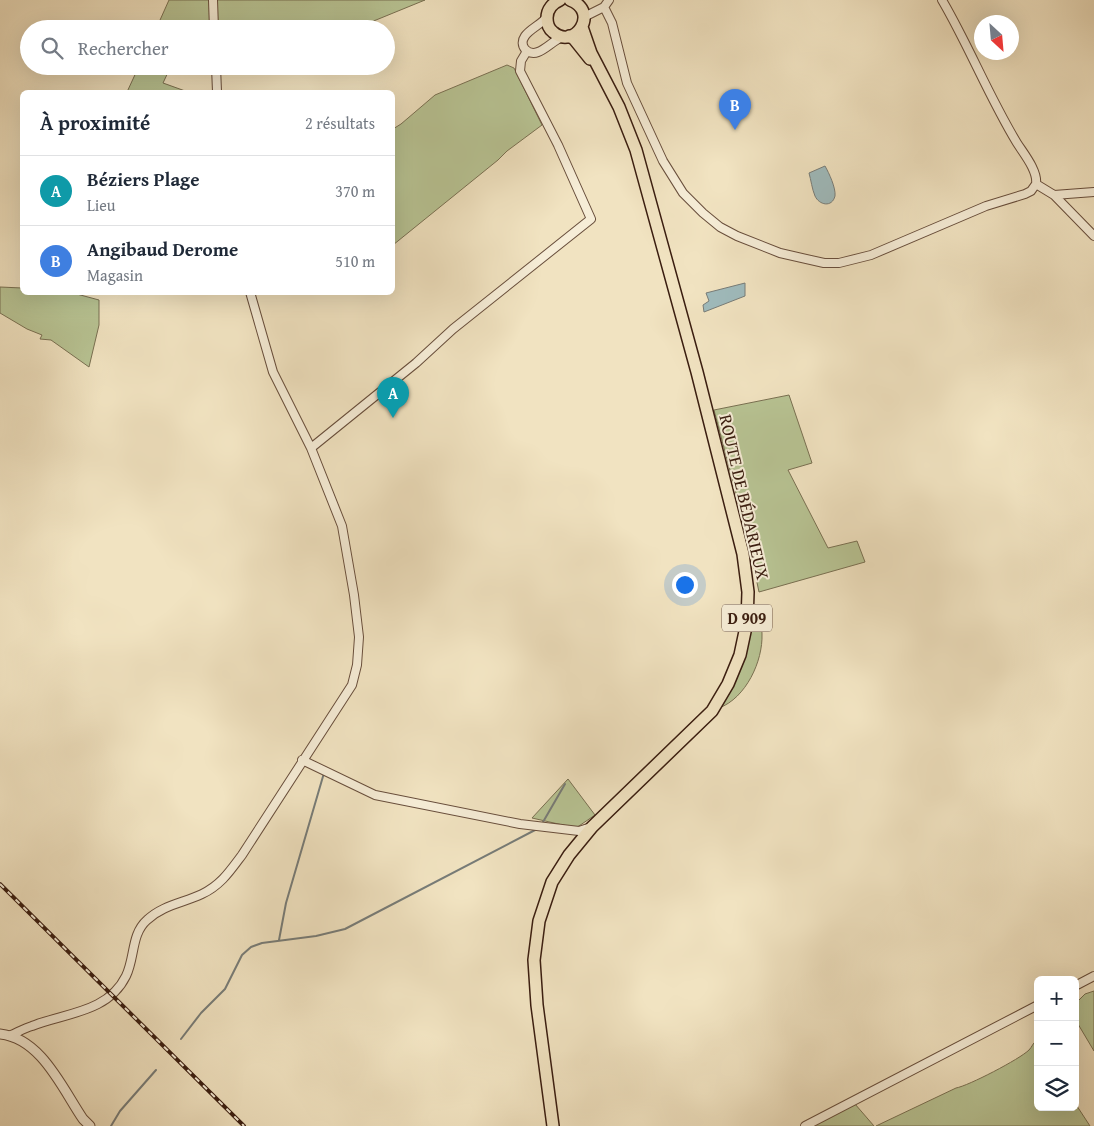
<!DOCTYPE html>
<html lang="fr">
<meta charset="utf-8">
<style>
body{margin:0;font-family:"Gentium Book Plus",serif;background:#f2f2f3;color:#1f2937}
.controls{position:absolute;right:15px;bottom:15px;display:grid;overflow:hidden;border-radius:8px;box-shadow:0 5px 20px #0002}
.controls button{width:45px;height:45px;display:grid;place-items:center;padding:0;border:0;border-bottom:1px solid #e0e1e3;background:#fff;color:#1f2937;font:25px sans-serif}
.compass{position:absolute;left:974px;top:15px;width:45px;height:45px;border-radius:50%;background:#fff;box-shadow:0 5px 20px #0002;rotate:154deg}
.you{position:absolute;left:684px;top:584px;width:18px;height:18px;margin:-12px;border:4px solid #fff;border-radius:50%;background:#1a73e8;box-shadow:0 0 0 8px #1a73e833}
.badge{display:grid;place-items:center;width:32px;height:32px;border-radius:50%;background:#0f766e;color:#fff;font-size:16px;font-weight:700}
.pin{position:absolute;translate:-50% -41px;filter:drop-shadow(0 1px 2px #0008)}
.pin::after{content:'';position:absolute;top:26px;width:18px;height:15px;background:inherit;clip-path:polygon(0 0,100% 0,50% 100%)}
.list{margin:0;padding:0;list-style:none}
h2{display:flex;justify-content:space-between;align-items:center;height:65px;margin:0;padding:0 20px;font-size:21px}
h2 small{font-size:16px;font-weight:400;color:#747a83}
.list li{display:grid;grid-template-columns:32px 1fr auto;gap:15px;align-items:center;box-sizing:border-box;height:70px;padding:0 20px;border-top:1px solid #e0e1e3}
.list b{display:block;font-size:19px;white-space:nowrap}
.list p{margin:0;font-size:16px;white-space:nowrap;color:#747a83}
.list em{font-size:16px;font-style:normal;color:#747a83}
.icon{flex:none;width:28px;height:28px;fill:none;stroke:currentColor;stroke-width:2;stroke-linecap:round;stroke-linejoin:round}
.map{position:relative;flex:none;width:1094px;height:1126px;overflow:hidden}
.search{position:absolute;background:#fff;box-shadow:0 5px 20px #0002;left:20px;top:20px;width:375px;height:55px;display:flex;align-items:center;gap:12px;box-sizing:border-box;padding:0 18px;border-radius:28px;color:#747a83;font-size:19px}
.panel{position:absolute;background:#fff;box-shadow:0 5px 20px #0002;left:20px;top:90px;width:375px;height:205px;border-radius:8px}
.map>svg:first-child{display:block}
.green{fill:#b8c494;stroke:#797052}
.water{fill:#9fbbbd;stroke:#777c78}
.lines{fill:none;stroke-linecap:round;stroke-linejoin:round}
.stream{stroke:#777c78;stroke-width:2}
.minor-casing{stroke:#684e3c;stroke-width:10}
.tertiary-casing{stroke:#684e3c;stroke-width:11}
.primary-casing{stroke:#3a1d10;stroke-width:14}
.minor{stroke:#f6edd7;stroke-width:8}
.tertiary{stroke:#f6edd7;stroke-width:9}
.primary{stroke:#f1e3c1;stroke-width:11}
.rail-casing{stroke:#3a1d10;stroke-width:4}
.rail{stroke:#f6edd7;stroke-width:2;stroke-dasharray:5.5;stroke-linecap:butt}
.labels{text-anchor:middle;stroke-width:4;stroke-linejoin:round;paint-order:stroke}
.shield{fill:#f6edd7;stroke:#725b4c;stroke-width:1}
.shield-label{font-size:16px;font-weight:bold;fill:#3a1d10}
.street-label{font-size:18px;fill:#3a1d10;stroke:#f6edd7}
</style>
<div class="map">
<svg width="1094" height="1126" viewBox="0 0 1094 1126">
<rect width="100%" height="100%" fill="#f1e3c1"/>
<filter id="stains"><feTurbulence type="fractalNoise" baseFrequency=".004" numOctaves="4"/><feColorMatrix values="0 0 0 0 .2 0 0 0 0 .09 0 0 0 0 .02 0 0 0 .5 -.17"/></filter>
<radialGradient id="worn" r=".72"><stop offset=".6" stop-color="#630" stop-opacity="0"/><stop offset="1" stop-color="#630" stop-opacity=".3"/></radialGradient>
<path class="green" d="M169,0H211L210,29H156Z
M217,0H425L354,29H217Z
M507,65L514,68L542,125L507,151L498,160L393,245V129L401,124L435,95Z
M139,66H171L163,83L188,92H127Z
M0,287L22,288V292L73,293L99,300V325L89,367L51,340L40,339L42,335L27,329L0,313Z
M789,395L812,463L788,470L828,548L857,541L865,562L759,592L747,535L714,410Z
M753,604C758,614 762,623 762,634C763,661 746,698 719,708L750,634Z
M568,779L595,815L576,828L532,818Z
M1094,991V1051L1075,1019V1004L1085,994Z
M1036,1041L1038,1043V1107H1075V1103L1090,1126H876L956,1088C968,1086 1020,1059 1029,1050C1032,1047 1033,1043 1036,1041Z
M855,1104L874,1126H810Z"/>
<path class="water" d="M825,166C829,173 836,188 835,196C832,208 819,205 815,196C812,189 811,180 809,173Z
M745,283V296L704,312L703,305L709,301L706,293Z"/>
<g class="lines">
<path class="stream" d="M543,822L565,784
M279,940L286,903L324,773
M181,1039L201,1013L225,989L242,955L251,947L262,943L316,936L345,929L537,829
M111,1126L120,1111L156,1070"/>
<defs>
<path id="minor" d="M213,0L214,29
M942,0C969,46 989,97 1017,143C1024,154 1038,171 1036,184
M604,7L612,23L627,83L663,161L683,193L703,213L720,227L737,236L780,253L824,263H839L871,255L986,206L1025,194L1031,191L1036,184
M584,17L604,7L609,0
M546,18C540,25 530,29 525,36C518,46 528,56 538,52C546,49 553,41 562,37
M216,66L217,92
M1036,184L1054,195L1094,236
M1054,195L1094,192
M311,448L416,363L453,329L591,219L558,145L520,71L521,61L527,51
M302,760L375,795L520,824L579,831L591,827
M1075,986L1094,976
M11,1035C18,1032 25,1028 32,1026C64,1013 108,1013 126,976C135,958 131,934 147,920C163,905 183,903 202,894C221,885 230,871 242,855L352,685L357,665L359,637L354,595L342,526L311,448L273,372L250,292
M805,1126L1038,1005"/>
<path id="tertiary" d="M0,1034C41,1038 62,1088 83,1119L90,1126"/>
<path id="primary" d="M560,0C553,3 547,9 547,18C547,23 549,29 553,32C574,51 601,12 570,0
M569,36L574,39L590,59
M553,1126L537,1005L534,960L539,921L552,882L569,855L592,827L712,711L728,684L740,655L747,622L748,592L743,554L697,372L636,150L619,107L591,53L582,27"/>
</defs>
<use href="#minor" class="minor-casing"/>
<use href="#tertiary" class="tertiary-casing"/>
<use href="#primary" class="primary-casing"/>
<use href="#minor" class="minor"/>
<use href="#tertiary" class="tertiary"/>
<use href="#primary" class="primary"/>
<defs>
<path id="rail" d="M0,884L244,1126"/>
</defs>
<use href="#rail" class="rail-casing"/>
<use href="#rail" class="rail"/>
</g>
<g class="labels">
<rect class="shield" x="722" y="604.5" width="50" height="27" rx="4"/>
<g class="shield-label">
<text x="747" y="624">D 909</text>
</g>
<g class="street-label">
<text transform="translate(744 497) rotate(77)" y="6">ROUTE DE BÉDARIEUX</text>
</g>
</g>
<rect width="100%" height="100%" filter="url(#stains)"/>
<rect width="100%" height="100%" fill="url(#worn)"/>
</svg>
<div class="controls">
<button>+</button>
<button>−</button>
<button><svg class="icon" aria-label="layers" viewBox="0 0 24 24"><path d="M12 4l9 5-9 5-9-5zM3 14l9 5 9-5"/></svg></button>
</div>
<svg class="compass" viewBox="-18 -18 36 36"><path d="M0-13l5 13h-10z" fill="#e53935"/><path d="M0 13l5-13h-10z" fill="#747a83"/></svg>
<div class="you"></div>
<div class="pin badge" style="left:393px;top:418px;background:#0f9aa8">A</div>
<div class="pin badge" style="left:735px;top:130px;background:#3f7fe0">B</div>
<div class="search"><svg class="icon" aria-label="search" viewBox="0 0 24 24"><circle cx="10" cy="10" r="6"/><path d="M15 15l6 6"/></svg>Rechercher</div>
<section class="panel">
<h2>À proximité<small>2 résultats</small></h2>
<ul class="list">
<li><span class="badge" style="background:#0f9aa8">A</span><div><b>Béziers Plage</b><p>Lieu</p></div><em>370 m</em></li>
<li><span class="badge" style="background:#3f7fe0">B</span><div><b>Angibaud Derome</b><p>Magasin</p></div><em>510 m</em></li>
</ul>
</section>
</div>
